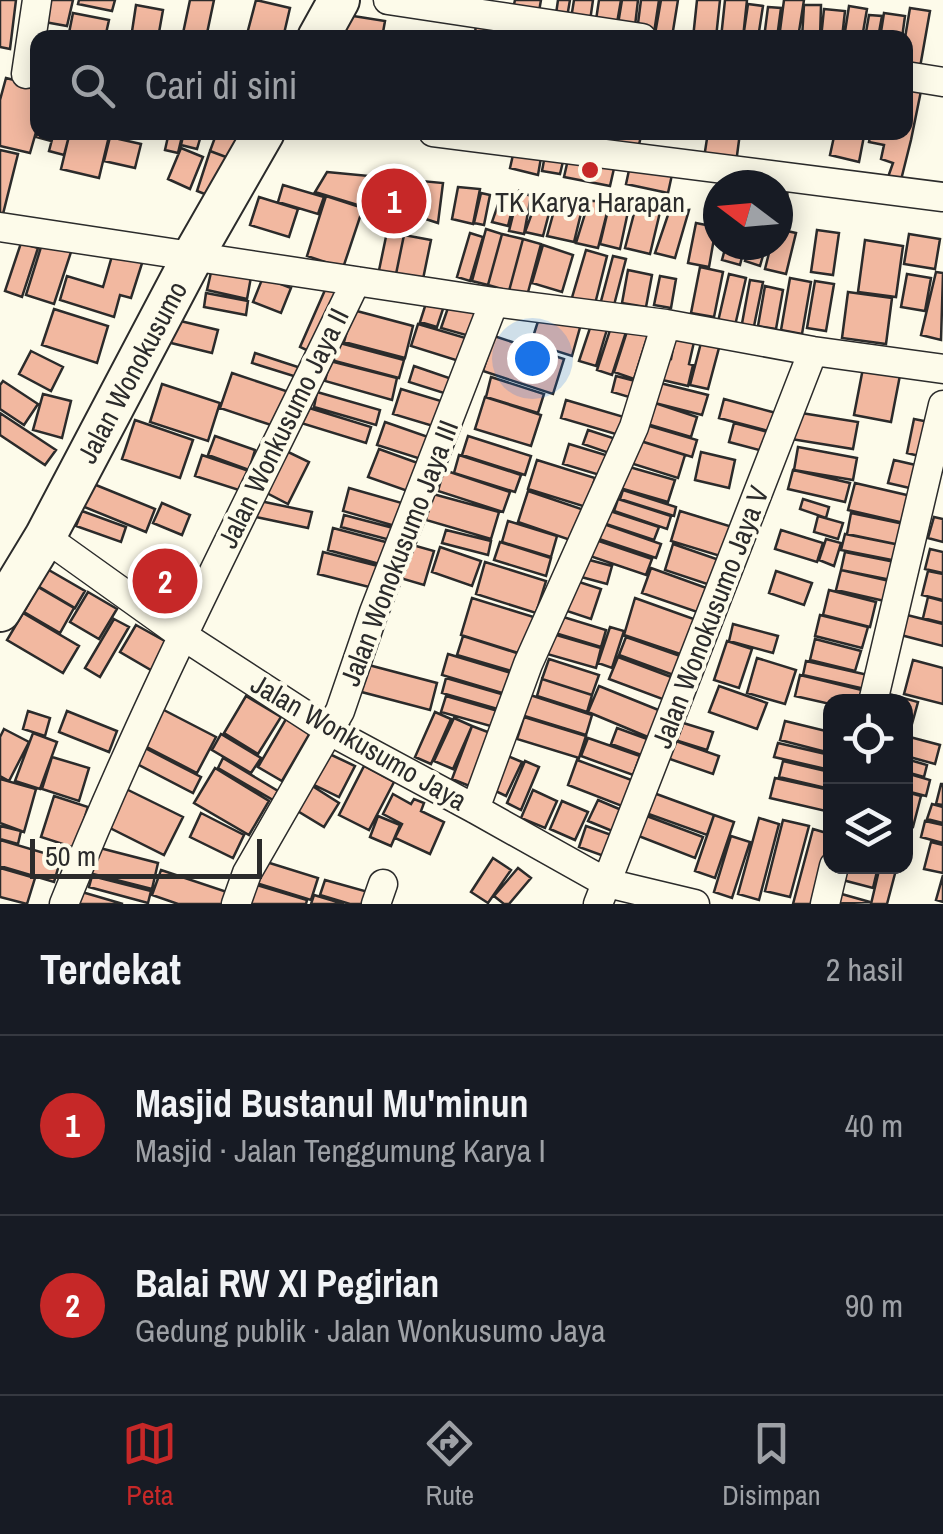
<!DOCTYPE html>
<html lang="id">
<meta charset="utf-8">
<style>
body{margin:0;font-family:"Archivo Narrow",sans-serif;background:#20242c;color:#f1f3f6}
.controls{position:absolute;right:30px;bottom:30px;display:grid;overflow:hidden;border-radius:20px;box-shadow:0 5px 25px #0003}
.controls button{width:90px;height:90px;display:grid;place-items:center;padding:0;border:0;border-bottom:2px solid #363941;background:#171b24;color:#f1f3f6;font:50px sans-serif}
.compass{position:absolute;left:703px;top:170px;width:90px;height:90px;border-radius:50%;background:#171b24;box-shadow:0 5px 25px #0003;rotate:286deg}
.scale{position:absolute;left:30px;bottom:25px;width:232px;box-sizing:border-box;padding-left:10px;border:5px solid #2b2b2b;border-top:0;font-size:28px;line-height:35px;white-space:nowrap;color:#2b2b2b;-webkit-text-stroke:8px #fdfbea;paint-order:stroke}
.you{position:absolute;left:532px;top:358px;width:35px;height:35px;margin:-25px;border:8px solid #fff;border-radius:50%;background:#1a73e8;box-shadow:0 0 0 15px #1a73e833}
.badge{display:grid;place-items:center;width:65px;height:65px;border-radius:50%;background:#c62828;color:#fff;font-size:32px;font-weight:700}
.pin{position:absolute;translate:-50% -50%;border:5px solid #fff;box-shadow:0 2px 10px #0006}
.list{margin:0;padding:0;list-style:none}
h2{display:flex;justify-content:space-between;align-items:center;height:130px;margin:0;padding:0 40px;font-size:42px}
h2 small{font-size:32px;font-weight:400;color:#9ea1a6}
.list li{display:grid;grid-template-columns:65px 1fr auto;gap:30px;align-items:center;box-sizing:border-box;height:180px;padding:0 40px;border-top:2px solid #363941}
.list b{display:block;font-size:38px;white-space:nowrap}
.list p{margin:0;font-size:32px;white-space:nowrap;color:#9ea1a6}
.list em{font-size:32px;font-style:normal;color:#9ea1a6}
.icon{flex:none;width:55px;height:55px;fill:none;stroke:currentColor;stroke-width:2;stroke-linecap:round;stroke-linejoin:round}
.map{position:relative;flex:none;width:943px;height:904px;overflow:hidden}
.search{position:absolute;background:#171b24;box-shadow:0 5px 25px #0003;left:30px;right:30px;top:30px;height:110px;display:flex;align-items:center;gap:25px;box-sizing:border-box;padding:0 35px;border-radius:20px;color:#9ea1a6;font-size:38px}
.sheet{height:490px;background:#171b24}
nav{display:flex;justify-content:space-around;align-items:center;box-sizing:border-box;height:140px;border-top:2px solid #363941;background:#171b24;font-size:28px;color:#9ea1a6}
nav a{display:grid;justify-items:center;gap:5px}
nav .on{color:#c62828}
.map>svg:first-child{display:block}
.building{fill:#f2b8a0;stroke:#2b2b2b;stroke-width:2.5}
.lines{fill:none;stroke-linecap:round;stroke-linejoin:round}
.street-casing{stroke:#2b2b2b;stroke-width:31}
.secondary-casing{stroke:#2b2b2b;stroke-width:44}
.street{stroke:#fdfbea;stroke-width:28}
.secondary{stroke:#fdfbea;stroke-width:40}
.poi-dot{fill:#c62828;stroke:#fdfbea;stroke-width:4}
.labels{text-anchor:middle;stroke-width:8;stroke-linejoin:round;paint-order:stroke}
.poi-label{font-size:28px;fill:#2b2b2b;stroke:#fdfbea}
.street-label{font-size:28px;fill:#2b2b2b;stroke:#fdfbea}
</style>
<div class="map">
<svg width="943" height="904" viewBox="0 0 943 904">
<rect width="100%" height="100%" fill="#fdfbea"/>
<path class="building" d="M0,0H16L10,49L0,47Z
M44,0H73L67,26L39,21Z
M79,0H115L112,11L78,4Z
M190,0H214L206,38H182Z
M256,0L290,8L283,38H246Z
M515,0H541L538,17L512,13Z
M558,0H570L566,23L555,21Z
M574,0H593L589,28L570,25Z
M599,0H621L617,23L596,20Z
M622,0H638L635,26L618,24Z
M641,0H659L654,33L637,31Z
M661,0H678L672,37L655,34Z
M697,0H720L716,38H693Z
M725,0H747L743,38H721Z
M784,0H804L798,38H779Z
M748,4L763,6L758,38H743Z
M136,5L163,10L158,38H131Z
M804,5H821L820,38H802Z
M849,6L867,9L862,38H844Z
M768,7L781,8L777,38H764Z
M910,8L930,11L919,73L906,72L905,38Z
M824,9L845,11L842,38H821Z
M73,13L109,20L105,38H68Z
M884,13L905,16L902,38H880Z
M347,15L385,21L382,38H343Z
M869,15L882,16L878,38H865Z
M476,26L492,29L491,38H474Z
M494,27L509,30L508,38H492Z
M6,78L38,86V125L30,153L0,146V100Z
M906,82L922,86L911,140L900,184L887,180L893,163L881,159L884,145L869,142L871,132H906Z
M38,132H53L51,141L36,137Z
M54,132H70L64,155L49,151Z
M70,132H110L99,178L61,169Z
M169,132H183L178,153L165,150Z
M184,132H202L197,149L181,145Z
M217,132H243L234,160L210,151Z
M594,132H613L608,154L590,150Z
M616,132H642L637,153L613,148Z
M708,132L740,133L736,163L704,158Z
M835,132L864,136L859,162L830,155Z
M110,137L141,144L135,168L104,161Z
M515,146L542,152L538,175L510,168Z
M181,148L203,157L190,189L168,179Z
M0,150L18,154L1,222H0Z
M546,150L565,153L560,174L542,171Z
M210,151L234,160L220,200L197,191Z
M569,155L615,164L610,186L564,177Z
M631,161L673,170L668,193L626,184Z
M327,172L443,183L438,223L401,211L397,217L315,192Z
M283,185L324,197L318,214L278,202Z
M778,185H787L788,210L778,211Z
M458,187L480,189L473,224L452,219Z
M519,191L531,196L524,234L509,231Z
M481,193L490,195L484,225L474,223Z
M502,193L516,194L508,226L492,222Z
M539,194L553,198L543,236L525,232Z
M326,196L363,208L343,268L307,256Z
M259,197L298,209L289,237L250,225Z
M557,200L584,201L574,242L547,236Z
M589,201H610L598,248L576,243Z
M610,202L629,207L620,249L600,244Z
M637,202L661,208L650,254L625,248Z
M689,210L675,258L655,253L669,212Z
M696,223L716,227L709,267L688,263Z
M486,229L502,234L488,285L472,281Z
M778,229L796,233L786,274L765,269L771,245H778Z
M817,230L839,233L833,275L811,272Z
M387,232L404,235L395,279L378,275Z
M470,233L483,237L470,281L457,277Z
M502,234L523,239L509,291L488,285Z
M909,234L940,239L935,269L904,264Z
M404,235L431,240L422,284L395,279Z
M523,239L541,244L527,296L509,291Z
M865,240L903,246L896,297L858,292Z
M21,243L38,248L22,297L5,291Z
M42,244L71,252L54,304L26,295Z
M543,245L573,255L562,292L532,283Z
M726,245H745L740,265L722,260Z
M750,245H766L760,266L745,261Z
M114,249L144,257L131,298L120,295L114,317L60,300L67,276L103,287Z
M586,250L607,256L594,308L571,301Z
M613,256L626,259L613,309L600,305Z
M700,267L723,272L714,317L691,313Z
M212,268L251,277L247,299L207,290Z
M628,270L652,275L646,307L622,303Z
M936,272L943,273L941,340L921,335Z
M729,274L746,278L734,330L717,326Z
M907,274L931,278L925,311L901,307Z
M660,276L676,279L671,308L654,305Z
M263,277L291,288L281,313L253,302Z
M790,278L811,282L802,334L781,330Z
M750,280L763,282L753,331L741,329Z
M329,281L347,289L317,355L300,347Z
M815,281L834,284L826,331L807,328Z
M765,286L783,290L776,329L758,326Z
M848,292L892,298L886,344L842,338Z
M206,293L248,301L246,315L204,307Z
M427,300L444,306L437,327L420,322Z
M450,302L481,312L473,337L441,328Z
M54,309L108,326L97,363L42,345Z
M353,310L413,326L405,358L344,342Z
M541,312L581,324L572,356L531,343Z
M172,319L218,330L212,353L167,342Z
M592,322L608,326L596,366L579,361Z
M418,324L469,339L462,362L411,346Z
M612,324L627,329L612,375L597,370Z
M629,325L649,332L634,379L614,372Z
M494,336L564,359L553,394L483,371Z
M675,338L694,342L689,364L693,365L688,386L654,378L659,356L671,359Z
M702,339L720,344L708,389L690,385Z
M336,342L404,360L399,378L331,360Z
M31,351L63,367L51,391L19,374Z
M255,353L304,369L300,378L252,363Z
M330,361L397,378L392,400L325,381Z
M864,363L901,370L891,422L854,415Z
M414,366L452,379L447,394L409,382Z
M232,373L292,393L280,428L220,408Z
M616,376L643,383L639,400L612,392Z
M491,377L544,394L538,413L486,397Z
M3,381L38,404L24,425L0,409V385Z
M652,381L708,395L702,415L647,401Z
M162,384L220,403L208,441L150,422Z
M401,389L441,401L433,426L393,414Z
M317,392L380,410L376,425L314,407Z
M43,394L71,401L62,438L33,430Z
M485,397L541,415L531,446L475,429Z
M724,399L776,413L772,432L719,418Z
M566,400L624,417L619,435L561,418Z
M646,400L697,417L691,437L640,422Z
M306,407L371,427L366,443L301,423Z
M795,412L858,422L853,449L791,439Z
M0,413L56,450L45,465L0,435Z
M914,419L934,423L927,458L907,453Z
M135,420L193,440L180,478L122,459Z
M385,422L431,438L424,460L377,445Z
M636,422L697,440L692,457L631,438Z
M734,423L772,433L767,452L729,442Z
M588,430L616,439L612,454L583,444Z
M215,436L255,450L249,470L208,455Z
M468,436L531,456L525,475L462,455Z
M634,439L685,455L678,478L627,462Z
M569,444L609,456L603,476L563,464Z
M798,447L857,458L853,480L794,470Z
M282,449L309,462L288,504L261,490Z
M379,449L426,466L416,494L368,477Z
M701,452L735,460L729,488L695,480Z
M202,455L252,472L245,492L195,476Z
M459,455L521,475L515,492L454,473Z
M537,460L595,478L586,507L528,489Z
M894,460L920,466L914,489L888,483Z
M619,464L675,480L668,502L613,486Z
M444,470L510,492L503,512L438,491Z
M793,470L850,483L845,502L788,489Z
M91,483L155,509L146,532L82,506Z
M855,483L911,496L904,523L848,510Z
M349,488L402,503L395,526L343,511Z
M623,490L676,507L674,516L620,499Z
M528,491L587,511L576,542L518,522Z
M433,494L499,512L491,539L426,520Z
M618,499L671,516L667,529L614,511Z
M803,499L829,507L826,518L800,509Z
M260,501L312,512L308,528L256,517Z
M162,503L190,515L182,535L153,523Z
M607,510L659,527L654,540L603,523Z
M82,511L126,527L121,542L76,526Z
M680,511L739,529L730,559L671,541Z
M851,513L909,525L905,546L847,534Z
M344,515L397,529L394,541L341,527Z
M818,516L843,523L838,539L814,532Z
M934,517L943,519V542L928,538Z
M508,521L557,536L551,557L502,542Z
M601,523L661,544L656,558L596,538Z
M333,528L393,544L387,566L328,550Z
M446,530L491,541L488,555L442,543Z
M781,530L823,543L817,562L775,549Z
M845,534L905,546L902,562L841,550Z
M590,538L652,559L646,575L584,554Z
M826,539L841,543L834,566L819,560Z
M500,542L551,558L546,576L494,560Z
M409,544L434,551L424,585L400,578Z
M673,544L725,562L716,587L665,570Z
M440,547L481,561L472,586L432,572Z
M930,549L943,552V573L925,569Z
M323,552L378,566L373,588L318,574Z
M845,552L895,562L891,580L841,570Z
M146,555L197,582L184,607L133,580Z
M578,557L612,566L607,584L574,575Z
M35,562L85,591L75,608L26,579Z
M485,562L546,581L536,613L476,594Z
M651,568L712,590L703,614L642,593Z
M841,570L894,582L889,602L836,590Z
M776,571L812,583L804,605L769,593Z
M928,571L943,574V600L922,595Z
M576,581L601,589L591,619L567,611Z
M38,587L74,608L60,633L24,612Z
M829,590L876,602L870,627L823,615Z
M88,592L117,609L99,639L70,622Z
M928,597L943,601V623L923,618Z
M472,598L537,618L525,655L461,635Z
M635,598L702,622L689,657L624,635Z
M23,613L79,646L63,673L7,640Z
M903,614L943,624V646L897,634Z
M820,615L868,627L862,648L815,636Z
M560,616L606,630L601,647L555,633Z
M114,619L129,627L100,677L85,668Z
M733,624L778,636L773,653L729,641Z
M136,625L172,645L156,673L120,652Z
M610,627L624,631L612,668L598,663Z
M553,634L601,648L596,668L547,654Z
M463,636L520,654L515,672L457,655Z
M626,637L686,658L679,677L619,655Z
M815,639L861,651L855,671L810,660Z
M727,641L752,649L739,688L714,680Z
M448,654L518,675L512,696L442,675Z
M618,657L682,681L673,703L609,679Z
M757,658L796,670L785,704L747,693Z
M549,659L599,675L592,695L542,679Z
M913,660L943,668V704L904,694Z
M806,661L868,675L865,689L803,675Z
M361,663L437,683L430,710L354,690Z
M800,675L870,692L868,702H830V704L795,696Z
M446,678L505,695L501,710L442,693Z
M542,679L592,695L587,712L537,696Z
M599,686L666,713L655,740L588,712Z
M719,686L767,703L757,729L709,712Z
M882,692L918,702L912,724L906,722V702H880Z
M524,693L592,715L586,735L518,714Z
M246,696L281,717L258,754L224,733Z
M446,696L505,713L501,729L441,712Z
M158,707L216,737L197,773L139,743Z
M28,711L50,718L45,736L23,729Z
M67,711L117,731L109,752L59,732Z
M435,712L451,719L431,764L415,757Z
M524,717L586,736L579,758L517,739Z
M454,718L472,726L453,769L434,761Z
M286,719L310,733L282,781L258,767Z
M785,721L830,732V753L780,740Z
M680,722L713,732L707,750L675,740Z
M472,726L493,734L472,787L452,779Z
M617,728L650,740L644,756L611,744Z
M4,729L29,742L9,781L0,776V737Z
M33,733L57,742L40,789L15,781Z
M221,734L261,758L251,773L212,750Z
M906,736L940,745L935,764L906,756Z
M588,738L640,756L633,775L581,756Z
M673,740L719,756L713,774L667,758Z
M778,743L830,755V770L774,757Z
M143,747L201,777L193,793L135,763Z
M321,750L355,766L339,797L306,781Z
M503,754L522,762L506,796L487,787Z
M52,757L89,768L79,801L42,789Z
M223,758L278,791L273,800L218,768Z
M906,759L927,765L924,777L906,772Z
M577,760L637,782L627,808L568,785Z
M525,761L539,767L521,810L507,803Z
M783,761L830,772V789L779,777Z
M364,766L394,782L369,830L339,815Z
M215,768L269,801L249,835L194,803Z
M906,773L930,780L926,796L906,791Z
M775,778L830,790V812L770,798Z
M0,779L36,789L24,832L0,823Z
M306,782L339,803L324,827L291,807Z
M941,784H943V805L936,804Z
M118,785L183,817L164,855L100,823Z
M533,790L557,801L545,828L521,818Z
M651,792L714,815L707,835L643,812Z
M906,792L921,796L913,827L906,825Z
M393,794L411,804L414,799L424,803L421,811L444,822L430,854L395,838L402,824L383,814Z
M54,796L88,807L75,848L41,837Z
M598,800L631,814L622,835L588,821Z
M562,801L588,812L575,840L550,829Z
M932,804L943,807V823L927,819Z
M201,813L244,835L233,858L190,837Z
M644,815L703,837L695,858L636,835Z
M714,815L734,822L715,878L695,871Z
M378,816L400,825L391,846L370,837Z
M759,818L779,824L759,900L738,894Z
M783,820L809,826L790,897L765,891Z
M925,821L943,825V843L921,837Z
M0,826L21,831L18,844L0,839Z
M586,826L620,838L612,859L579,847Z
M813,829L830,834V838L813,904H793Z
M731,836L750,842L732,898L714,892Z
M0,840L61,858L54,882L0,866Z
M931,842L943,845V873L924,869Z
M92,846L158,863L152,889L85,872Z
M493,858L511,870L488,903L471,892Z
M260,860L318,878L311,900L253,882Z
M838,866L878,867L873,888L835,878Z
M880,866H897L887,904H871Z
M0,868L35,878L27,904L0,897Z
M518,868L531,878L509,904H504L494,896Z
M161,870L227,892L223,904H178L152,895Z
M943,875V902L936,900Z
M92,876L151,891L148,903L89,887Z
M325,880L372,893L369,904H350L320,895Z
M247,882L307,900L306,904H248Z
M75,890L123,904H70Z
M831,891L870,902L828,904Z
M314,895L344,904H311Z"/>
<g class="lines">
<defs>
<path id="street" d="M388,0L642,38
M26,74L37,0
M906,76L943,82
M433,132L943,197
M0,227L494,302L666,324L813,351L943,369
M45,537L182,635L330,731L475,809L607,883L695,904
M873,702L943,405
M475,809L528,664L634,427L666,324
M64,904C149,691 257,488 356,281
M236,904L247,873L340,711L374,612L494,302
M376,904L383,884
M598,904L813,351
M825,904L834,866"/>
<path id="secondary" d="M318,38L339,0
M0,611L45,537L193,256L264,132"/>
</defs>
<use href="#street" class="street-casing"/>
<use href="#secondary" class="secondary-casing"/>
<use href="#street" class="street"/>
<use href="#secondary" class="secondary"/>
</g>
<circle class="poi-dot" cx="590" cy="170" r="10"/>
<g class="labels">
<g class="poi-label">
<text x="590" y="212">TK Karya Harapan</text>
</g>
<g class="street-label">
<text transform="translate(132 372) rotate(-62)" y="10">Jalan Wonokusumo</text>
<text transform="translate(283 428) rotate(-64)" y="10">Jalan Wonkusumo Jaya II</text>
<text transform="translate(399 553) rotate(-69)" y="10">Jalan Wonokusumo Jaya III</text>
<text transform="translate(710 617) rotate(-69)" y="10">Jalan Wonokusumo Jaya V</text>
<text transform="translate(359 742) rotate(30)" y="10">Jalan Wonkusumo Jaya</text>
</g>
</g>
</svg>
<div class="controls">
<button><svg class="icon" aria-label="locate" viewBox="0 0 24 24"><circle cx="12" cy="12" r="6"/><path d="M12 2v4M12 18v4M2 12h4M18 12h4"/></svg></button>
<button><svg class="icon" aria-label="layers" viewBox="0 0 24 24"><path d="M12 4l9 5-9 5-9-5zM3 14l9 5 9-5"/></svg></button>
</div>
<svg class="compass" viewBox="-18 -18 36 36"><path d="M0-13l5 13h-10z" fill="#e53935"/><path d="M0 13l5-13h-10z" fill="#9ea1a6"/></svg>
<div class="scale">50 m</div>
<div class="you"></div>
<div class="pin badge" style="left:394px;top:201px">1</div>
<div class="pin badge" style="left:165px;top:581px">2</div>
<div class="search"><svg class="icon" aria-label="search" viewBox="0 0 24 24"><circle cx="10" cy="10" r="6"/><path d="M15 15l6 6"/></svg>Cari di sini</div>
</div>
<section class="sheet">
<h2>Terdekat<small>2 hasil</small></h2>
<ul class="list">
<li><span class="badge">1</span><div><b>Masjid Bustanul Mu'minun</b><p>Masjid · Jalan Tenggumung Karya I</p></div><em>40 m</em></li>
<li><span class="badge">2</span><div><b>Balai RW XI Pegirian</b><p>Gedung publik · Jalan Wonkusumo Jaya</p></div><em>90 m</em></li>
</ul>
</section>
<nav>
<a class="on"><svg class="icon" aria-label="map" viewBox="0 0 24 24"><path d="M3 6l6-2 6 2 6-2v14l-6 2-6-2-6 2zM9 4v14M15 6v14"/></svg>Peta</a>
<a><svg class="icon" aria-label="directions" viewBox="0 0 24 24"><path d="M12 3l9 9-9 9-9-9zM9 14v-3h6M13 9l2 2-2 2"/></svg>Rute</a>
<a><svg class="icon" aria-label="saved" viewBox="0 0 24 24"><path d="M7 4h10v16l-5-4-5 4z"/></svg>Disimpan</a>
</nav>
